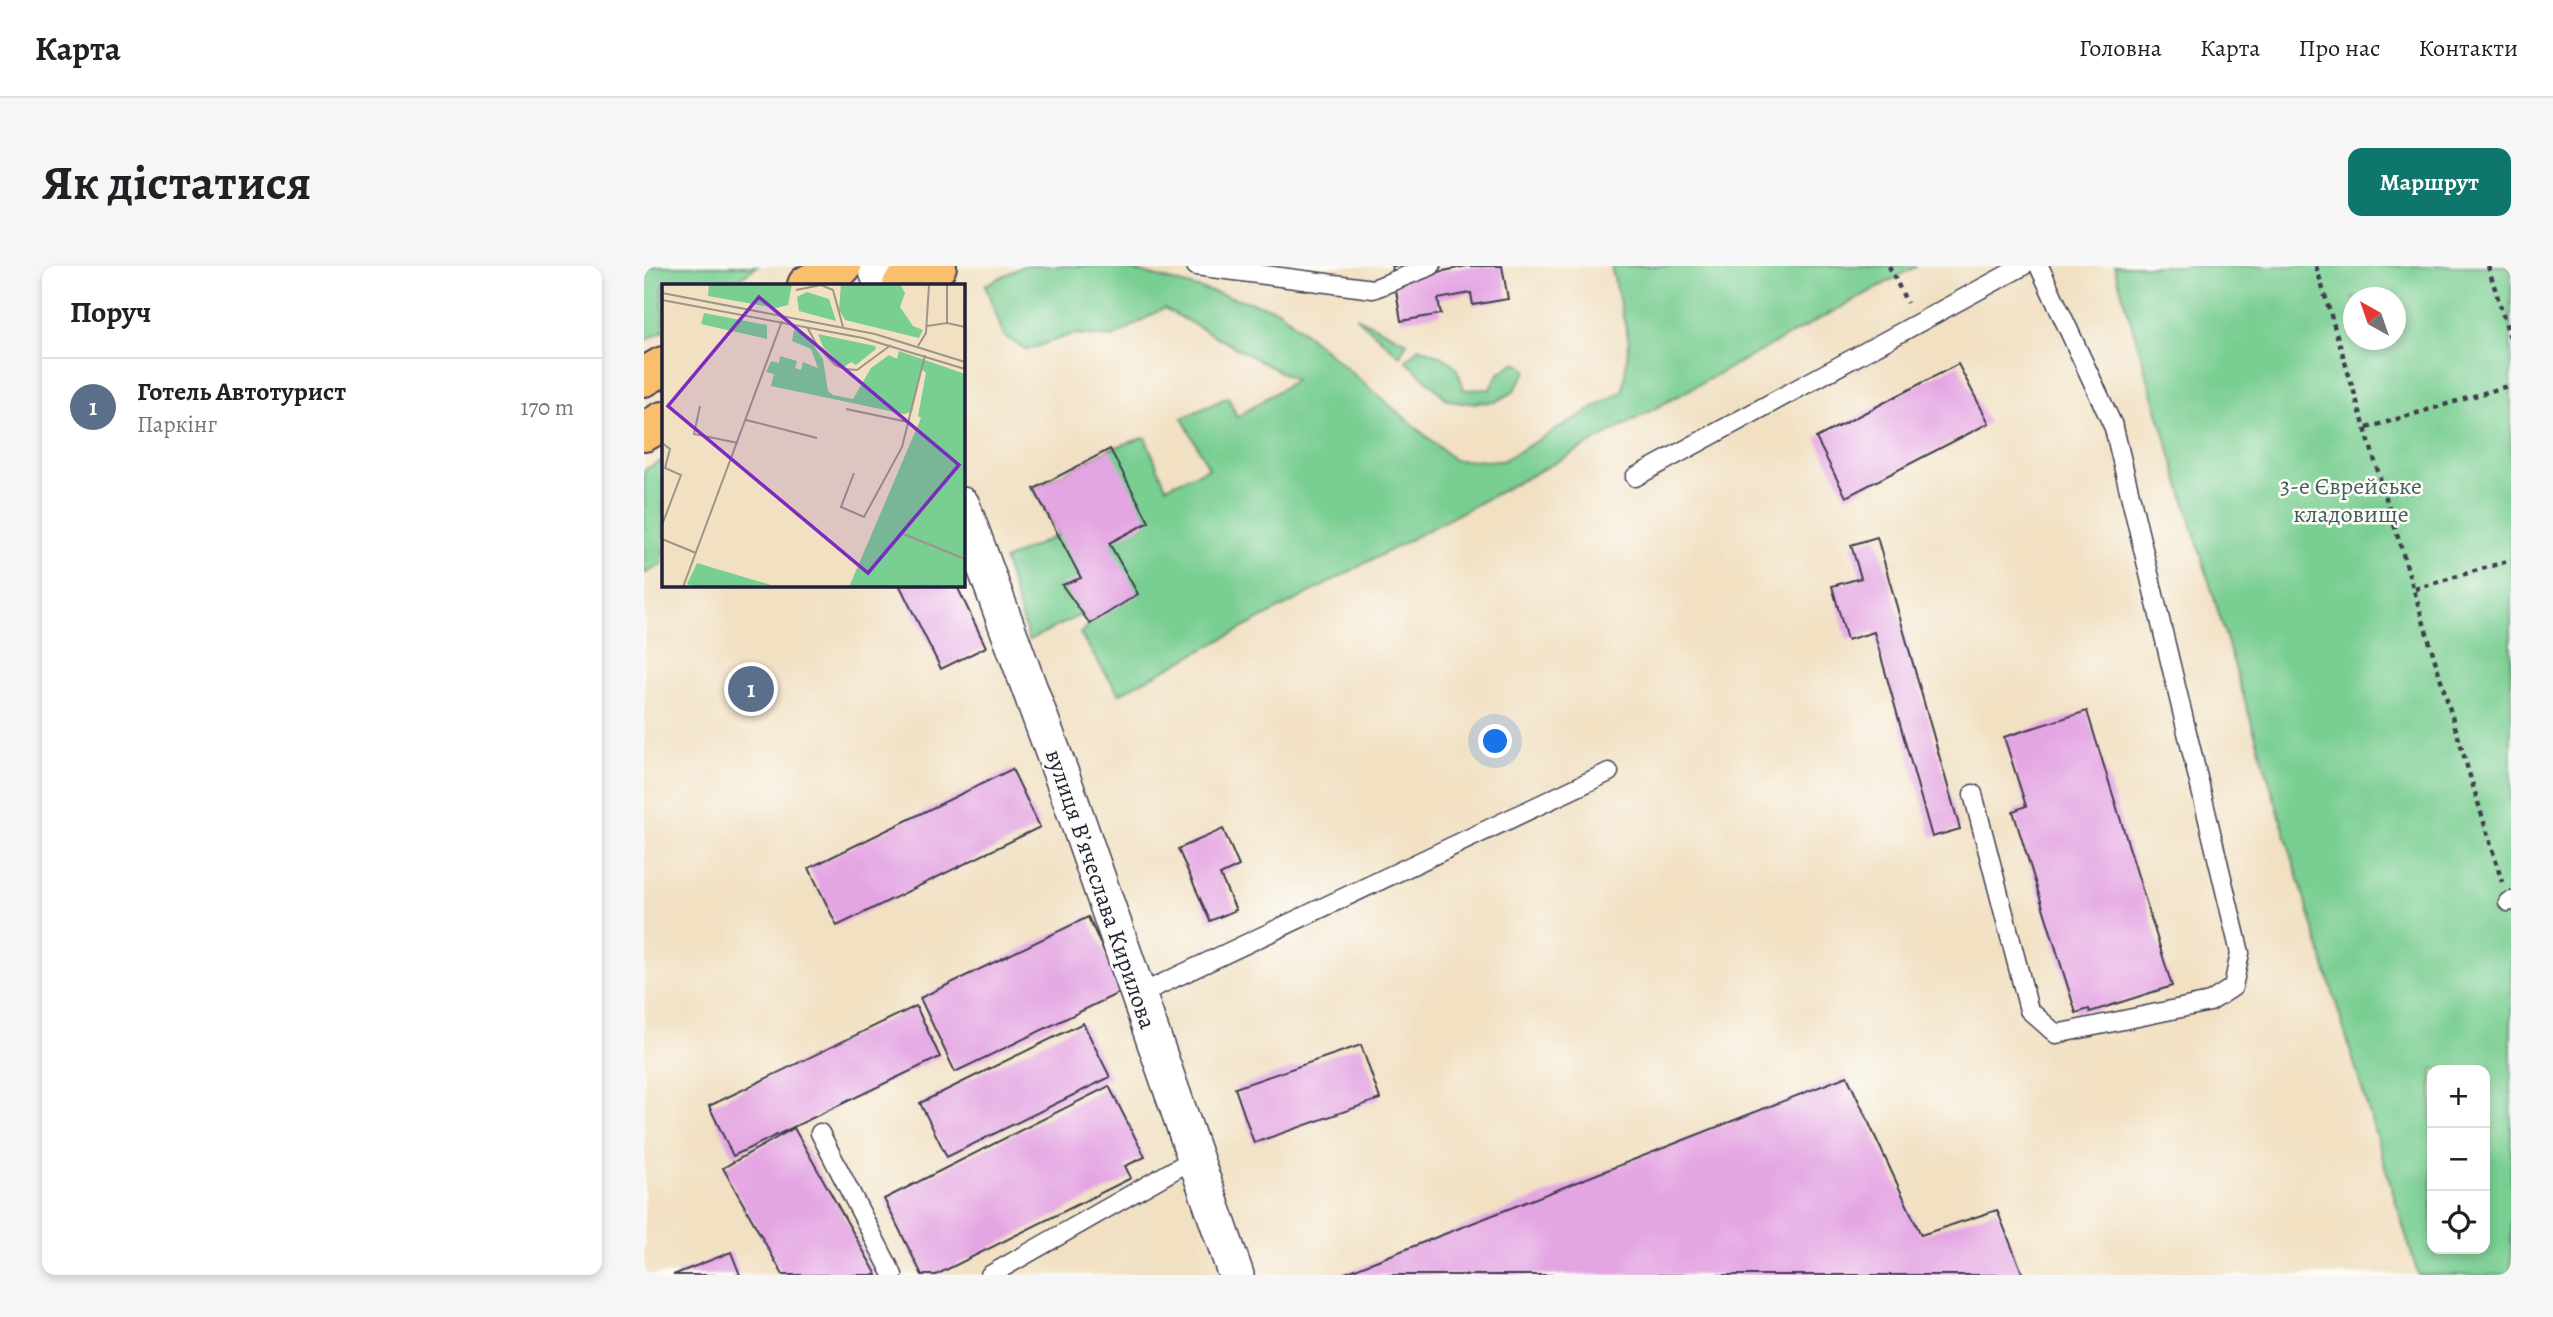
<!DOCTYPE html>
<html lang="uk">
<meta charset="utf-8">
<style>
body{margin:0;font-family:Alegreya,serif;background:#f6f6f6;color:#202124}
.controls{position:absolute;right:21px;bottom:21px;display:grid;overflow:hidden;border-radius:14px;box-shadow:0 4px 10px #0003}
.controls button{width:63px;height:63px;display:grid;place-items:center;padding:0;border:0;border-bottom:2px solid #e0e0e0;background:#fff;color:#202124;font:35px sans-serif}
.compass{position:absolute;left:1699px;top:21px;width:63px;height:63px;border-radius:50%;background:#fff;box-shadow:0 4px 10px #0003;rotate:320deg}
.you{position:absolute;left:852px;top:476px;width:24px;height:24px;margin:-18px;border:5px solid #fff;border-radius:50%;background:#1a73e8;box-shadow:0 0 0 10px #1a73e833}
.badge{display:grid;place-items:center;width:46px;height:46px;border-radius:50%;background:#0f766e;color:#fff;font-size:23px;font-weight:700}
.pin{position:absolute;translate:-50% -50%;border:4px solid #fff;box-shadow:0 2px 7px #0006}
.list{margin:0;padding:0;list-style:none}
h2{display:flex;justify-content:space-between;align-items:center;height:91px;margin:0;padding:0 28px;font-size:30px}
h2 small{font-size:23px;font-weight:400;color:#757577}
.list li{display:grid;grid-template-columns:46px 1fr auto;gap:21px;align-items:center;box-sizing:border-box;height:98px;padding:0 28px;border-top:2px solid #e0e0e0}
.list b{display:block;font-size:26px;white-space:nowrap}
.list p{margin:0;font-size:23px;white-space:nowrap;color:#757577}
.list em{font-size:23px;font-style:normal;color:#757577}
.icon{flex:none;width:38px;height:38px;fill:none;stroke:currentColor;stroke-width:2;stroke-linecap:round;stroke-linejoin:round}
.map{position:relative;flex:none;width:1867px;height:1009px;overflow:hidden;border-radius:14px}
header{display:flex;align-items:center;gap:42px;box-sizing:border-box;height:98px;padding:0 35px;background:#fff;border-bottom:2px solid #e0e0e0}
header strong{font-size:33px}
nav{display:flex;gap:38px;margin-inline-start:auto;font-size:24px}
.intro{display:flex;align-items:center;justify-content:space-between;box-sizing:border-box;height:168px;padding:0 42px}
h1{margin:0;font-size:49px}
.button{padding:18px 32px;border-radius:14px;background:#0f766e;color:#fff;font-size:24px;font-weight:700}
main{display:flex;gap:42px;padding:0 42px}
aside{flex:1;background:#fff;border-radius:14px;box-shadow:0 4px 10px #0003}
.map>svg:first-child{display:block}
.green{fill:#79ce92;stroke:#4e7866;stroke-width:2;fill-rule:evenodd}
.building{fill:#e4a5e3}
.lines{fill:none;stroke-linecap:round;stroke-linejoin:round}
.lane-casing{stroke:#413e4f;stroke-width:21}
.street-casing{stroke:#413e4f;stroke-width:38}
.primary-casing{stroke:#413e4f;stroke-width:42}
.path{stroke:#413e4f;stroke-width:4.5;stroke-dasharray:5 5;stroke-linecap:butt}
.lane{stroke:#fff;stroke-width:18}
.street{stroke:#fff;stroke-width:35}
.primary{stroke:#f9bf6c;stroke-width:38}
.labels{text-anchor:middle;stroke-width:5;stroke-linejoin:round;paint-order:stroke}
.park-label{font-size:24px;fill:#405e59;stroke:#fdfcf7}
.street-label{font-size:24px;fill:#22223b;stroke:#fdfcf7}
.inset-road{fill:none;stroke:#9e948c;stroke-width:2}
.view{fill:#7b2cbf;fill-opacity:0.15;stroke:#7b2cbf;stroke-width:3.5}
.inset-edge{fill:none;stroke:#22223b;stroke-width:3.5}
</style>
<header>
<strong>Карта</strong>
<nav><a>Головна</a><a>Карта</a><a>Про нас</a><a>Контакти</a></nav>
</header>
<div class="intro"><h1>Як дістатися</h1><a class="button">Маршрут</a></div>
<main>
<aside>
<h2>Поруч<small></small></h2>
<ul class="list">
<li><span class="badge" style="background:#5c6f8a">1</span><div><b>Готель Автотурист</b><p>Паркінг</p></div><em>170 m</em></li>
</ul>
</aside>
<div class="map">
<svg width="1867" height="1009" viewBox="0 0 1867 1009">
<rect width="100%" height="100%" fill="#fdfcf7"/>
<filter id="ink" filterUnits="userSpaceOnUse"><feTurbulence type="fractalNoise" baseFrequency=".0143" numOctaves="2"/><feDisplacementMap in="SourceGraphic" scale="14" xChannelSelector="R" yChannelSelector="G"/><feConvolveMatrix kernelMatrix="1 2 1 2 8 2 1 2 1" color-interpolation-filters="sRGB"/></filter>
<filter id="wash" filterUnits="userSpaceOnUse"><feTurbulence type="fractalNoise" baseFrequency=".00686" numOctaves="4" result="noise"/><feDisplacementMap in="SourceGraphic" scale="28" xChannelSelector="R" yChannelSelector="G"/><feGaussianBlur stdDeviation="1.57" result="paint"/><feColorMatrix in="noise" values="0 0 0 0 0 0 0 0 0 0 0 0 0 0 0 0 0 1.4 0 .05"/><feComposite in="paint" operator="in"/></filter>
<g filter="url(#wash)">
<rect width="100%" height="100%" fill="#f1e0c2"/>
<path class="green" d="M0,0H113L86,19H19V65L0,75Z
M379,0H474L634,44L810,194L858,195L979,125L985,75L967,0H1273L916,194L475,428L436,368L446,358L439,348L385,374L360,294L414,269L390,223L466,183L501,171L522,221L565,202L538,152L584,131L593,151L651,114L520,42L469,71L429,68L383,84L360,70L341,19Z
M1470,0H1867V1009H1774ZM1710,32H1752V74H1710ZM1788,804H1841V983H1788Z
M712,51L763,76L756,90Z
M775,81C804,94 812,91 820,124L846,123L854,108L872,96L883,104L869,126L851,136L816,137L803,133L762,95Z
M19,194V298L0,308V204Z"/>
<g id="blocks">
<path class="building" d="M748,0H789L790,7L823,0H858L864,33L829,39L827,27L794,33L797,48L757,55Z
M1314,98L1345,157L1202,231L1172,172Z
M466,183L505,256L465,277L494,328L446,358L418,319L437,312L390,223Z
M1233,271L1316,563L1288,571L1230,366L1203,374L1188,320L1217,312L1207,279Z
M255,318H312L342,381L297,403Z
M1443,445L1528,720L1446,746L1445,743L1432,747L1369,545L1382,540L1360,471Z
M368,503L396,561L193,660L165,602Z
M579,563L595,600L576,609L592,644L566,655L534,583Z
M444,651L479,725L311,806L276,732Z
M272,740L296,791L89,890L65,840Z
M439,757L466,811L303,891L276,837Z
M717,779L736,833L610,877L591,822Z
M1203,810L1277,969L1353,944L1379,1009H696Z
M465,820L501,891L481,900L487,912L292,1009H278L240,933Z
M150,862L233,1009H139L79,902Z
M87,986L96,1009H29Z"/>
</g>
</g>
<g filter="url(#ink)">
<use href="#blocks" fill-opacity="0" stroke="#413e4f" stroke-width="2"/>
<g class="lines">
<defs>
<path id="lane" d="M552,0L729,23L787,0
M991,211L1379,0
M1329,528L1385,744L1412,768L1566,736L1589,721L1596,687L1470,162L1395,0
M1864,636L1867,635
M494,729L965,506
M176,867L249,1009
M346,1009L551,892"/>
<path id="street" d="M231,0L238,19
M318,239L424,527L592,1009"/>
<path id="primary" d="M163,19L198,0
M258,19L293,0
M0,111L19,100
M0,166L19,155"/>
</defs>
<use href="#lane" class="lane-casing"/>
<use href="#street" class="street-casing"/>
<use href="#primary" class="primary-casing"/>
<path class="path" d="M1245,0L1263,37
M1672,0L1858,616
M1844,0L1867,75
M1723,162L1867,119
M1771,323L1867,294"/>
<use href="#lane" class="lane"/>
<use href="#street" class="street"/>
<use href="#primary" class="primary"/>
</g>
</g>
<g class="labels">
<g class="park-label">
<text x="1707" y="228">3-е Єврейське<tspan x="1707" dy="28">кладовище</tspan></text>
</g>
<g class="street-label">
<text transform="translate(457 623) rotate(71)" y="8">вулиця Вʼячеслава Кирилова</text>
</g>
</g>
<g transform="translate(18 18)">
<rect width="303" height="303" fill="#f1e0c2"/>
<path d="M47,0H130L126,21L114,24L46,12ZM179,0H238L243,9L238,23L251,42L261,46L257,54L183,36L177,26ZM145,8L167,15L174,37L137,27L135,13ZM42,29L105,41V55L39,40ZM132,46L144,51L161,75L166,107L171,111L191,115L209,84L227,71L235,75L237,67L303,90V303H187L259,134L256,132L264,89L259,85L250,128L242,130L109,102L112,90L104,88L109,77L117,79L118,72L135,77L133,84L139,86L141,78L156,84L149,65L130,57ZM156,50L213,62L214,65L194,81L189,78L182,83L161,63ZM35,279L109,301L31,303L25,300Z" fill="#79ce92"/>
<path class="inset-road" d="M285,0V39M134,6L159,1L171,6L181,43M0,9L213,50L303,78M0,16L201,54L303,85M265,42L285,39L303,43M145,43L156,63L173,81L183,85L195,86L229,61M256,62L264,49L267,0M38,122L32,150L76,159M184,125L246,138M84,136L155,154M0,159L8,165L3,184L19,191L0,241M192,189L179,223L202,233L240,163L263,71M239,249L303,275M0,255L34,269M21,303L120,37"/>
<path class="view" d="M97,13L297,181L206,289L6,122Z"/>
<rect width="303" height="303" class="inset-edge"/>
</g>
</svg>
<div class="controls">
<button>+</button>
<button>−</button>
<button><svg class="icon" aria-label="locate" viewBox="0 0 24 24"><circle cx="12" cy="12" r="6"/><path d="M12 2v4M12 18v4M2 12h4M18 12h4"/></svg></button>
</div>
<svg class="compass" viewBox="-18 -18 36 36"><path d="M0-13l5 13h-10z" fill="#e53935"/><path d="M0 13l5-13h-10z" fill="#757577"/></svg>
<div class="you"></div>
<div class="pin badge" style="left:107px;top:423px;background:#5c6f8a">1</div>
</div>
</main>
